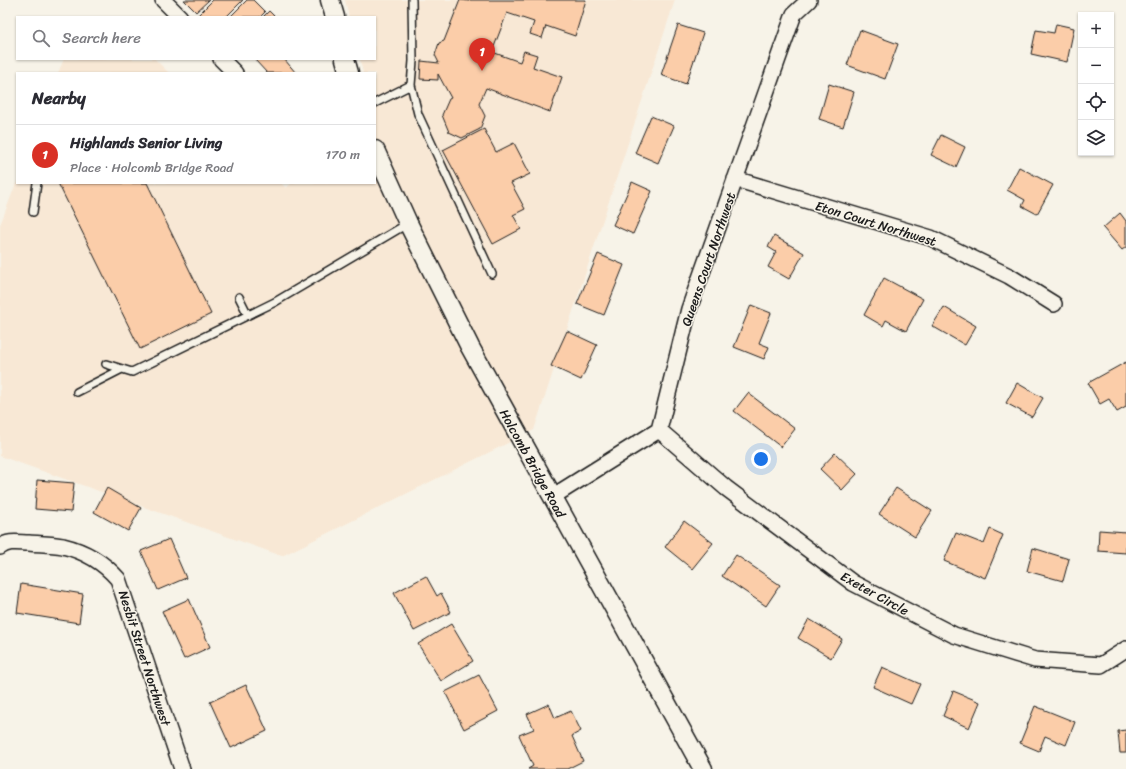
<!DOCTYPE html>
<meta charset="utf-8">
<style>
body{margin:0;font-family:Sriracha,sans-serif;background:#f2f2f3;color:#2b2b33}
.controls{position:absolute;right:12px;top:12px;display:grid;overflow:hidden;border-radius:0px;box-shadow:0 1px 3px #0004}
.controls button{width:36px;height:36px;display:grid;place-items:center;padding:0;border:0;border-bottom:1px solid #e1e1e2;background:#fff;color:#2b2b33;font:20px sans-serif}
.you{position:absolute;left:761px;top:459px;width:14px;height:14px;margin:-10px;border:3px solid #fff;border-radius:50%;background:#1a73e8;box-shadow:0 0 0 6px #1a73e833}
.badge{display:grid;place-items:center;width:26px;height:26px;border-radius:50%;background:#d93025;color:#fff;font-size:13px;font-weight:700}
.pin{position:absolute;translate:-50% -33px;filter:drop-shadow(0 1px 2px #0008)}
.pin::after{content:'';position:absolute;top:21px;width:14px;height:12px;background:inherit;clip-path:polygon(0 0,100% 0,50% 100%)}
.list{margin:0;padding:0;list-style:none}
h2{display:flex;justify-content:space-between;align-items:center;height:52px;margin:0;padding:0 16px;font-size:17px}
h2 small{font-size:13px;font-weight:400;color:#7c7c81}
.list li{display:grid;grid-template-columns:26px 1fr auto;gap:12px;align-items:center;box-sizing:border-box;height:60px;padding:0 16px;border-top:1px solid #e1e1e2}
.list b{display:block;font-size:15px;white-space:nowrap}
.list p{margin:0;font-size:13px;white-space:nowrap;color:#7c7c81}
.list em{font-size:13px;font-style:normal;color:#7c7c81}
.icon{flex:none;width:22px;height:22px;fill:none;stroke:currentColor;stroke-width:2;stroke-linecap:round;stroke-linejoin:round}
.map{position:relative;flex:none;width:1126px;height:769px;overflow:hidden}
.search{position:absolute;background:#fff;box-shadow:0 1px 3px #0004;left:16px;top:16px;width:360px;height:44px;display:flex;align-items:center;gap:10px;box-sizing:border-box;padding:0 14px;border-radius:0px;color:#7c7c81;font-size:15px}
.panel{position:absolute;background:#fff;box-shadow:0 1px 3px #0004;left:16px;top:72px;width:360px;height:112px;border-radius:0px}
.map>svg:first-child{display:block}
.built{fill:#f8e8d5}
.building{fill:#fbcda9;stroke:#1c1c1c}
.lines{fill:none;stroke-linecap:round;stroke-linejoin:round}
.service-casing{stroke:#1c1c1c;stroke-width:10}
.minor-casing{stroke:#1c1c1c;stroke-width:18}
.tertiary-casing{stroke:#1c1c1c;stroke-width:21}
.service{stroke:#f7f3e8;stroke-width:7}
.minor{stroke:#f7f3e8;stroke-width:15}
.tertiary{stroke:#f7f3e8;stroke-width:18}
.labels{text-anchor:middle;stroke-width:3;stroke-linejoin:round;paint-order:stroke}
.street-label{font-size:13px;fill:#1c1c1c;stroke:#f7f3e8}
</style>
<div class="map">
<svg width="1126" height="769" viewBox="0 0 1126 769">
<rect width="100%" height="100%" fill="#f7f3e8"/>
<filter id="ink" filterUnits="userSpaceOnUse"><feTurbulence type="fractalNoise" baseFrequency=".025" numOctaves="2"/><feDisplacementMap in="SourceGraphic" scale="8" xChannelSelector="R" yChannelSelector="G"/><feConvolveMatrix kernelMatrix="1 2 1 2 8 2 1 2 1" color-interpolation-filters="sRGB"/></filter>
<g filter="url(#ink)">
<path class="built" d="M345,0H675L534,430L282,556L0,456V225L17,181V183H281L286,188L292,183H375V73H363L360,59H375V17H349Z
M64,59H155L169,73H58Z"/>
<path class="building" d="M184,0H209L196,12Z
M213,0H243L226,17H200L198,15Z
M247,0H253L265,12L260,17H230Z
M460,0L469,1V0H586L575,36L546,26L542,38L530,34L534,22L507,13L492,52L520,62L524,51L537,55L533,67L562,77L550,112L486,88L479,104L485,116L480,129L462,138L449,132L442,115L449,99L451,98L438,74V80L420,79L421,61L439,63L435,55L439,43L444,41Z
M269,11L275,17H263Z
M1056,24L1074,28L1067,62L1031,54L1036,30L1054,33Z
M678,25L703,33L686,84L661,75Z
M860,30L898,44L885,79L847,65Z
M256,59H286L285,60L296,73H267L255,60Z
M829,84L854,92L843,127L819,119Z
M651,116L674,126L658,163L635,153Z
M484,129L496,152L514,143L530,174L511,183L525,209L513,215L521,229L493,244L443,150Z
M941,135L965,147L956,167L931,155Z
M1019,167L1053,185L1037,214L1022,206L1025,200L1007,190Z
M632,182L652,191L633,234L613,225Z
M58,183H147L211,314L140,349Z
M1120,213L1126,221V247L1122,250L1103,228Z
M774,236L804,253L789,279L768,267L776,252L768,247Z
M598,254L624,265L604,315L577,304Z
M884,278L923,299L906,331L886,320L883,326L864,315Z
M751,305L771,313L759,343L769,347L764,359L734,347Z
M944,307L976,326L965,345L932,326Z
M567,331L597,345L581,380L551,366Z
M1126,362V407L1117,412L1109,399L1100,404L1088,383Z
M1017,383L1043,398L1032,417L1006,403Z
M748,393L795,429L781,447L734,411Z
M835,453L857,474L842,490L820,469Z
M37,480L74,483L71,512L35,509Z
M107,488L141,508L128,531L94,512Z
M896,488L932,511L915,537L879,514Z
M684,521L713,543L692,569L665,547Z
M990,529L1003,535L985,578L944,561L956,533L984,544Z
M1099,530L1126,532V553L1098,551Z
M169,539L186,578L158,590L141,551Z
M1033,548L1069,559L1063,581L1027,571Z
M736,555L780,585L766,606L722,576Z
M426,576L437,596L441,593L451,612L414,631L394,593Z
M21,584L83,594L79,623L17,613Z
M189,599L210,647L184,659L162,611Z
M809,619L842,639L831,658L798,638Z
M451,624L473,661L441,681L418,644Z
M882,667L920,684L911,704L873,687Z
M479,675L498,711L464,729L445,692Z
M246,685L267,731L231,748L210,702Z
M953,691L980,702L969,728L943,716Z
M549,704L555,718L571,711L581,731L572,736L583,761L567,769H528L533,766L519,735L534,729L527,714Z
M1035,706L1075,722L1066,745L1045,736L1039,751L1020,743Z
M1126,730V753H1120L1118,731Z"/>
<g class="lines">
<defs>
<path id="service" d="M412,0L413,61L411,85L418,114L492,274
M375,103L411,85
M33,212L37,183
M239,297L248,315
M106,364L132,372L275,302L407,224
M77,392L122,369"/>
<path id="minor" d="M163,0L180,17
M221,59L235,73
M735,179L931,238L1009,276L1054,304
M659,430L726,488L853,583L954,635L1035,660L1101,665L1126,649
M552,497L659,430L689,309L794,14L809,0
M0,547C9,540 19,543 29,543C40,544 52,544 63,546C84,551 104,563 118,579L182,769"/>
<path id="tertiary" d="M330,0L335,17
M345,59L349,73
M375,150L408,223L470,347L703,769"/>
</defs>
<use href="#service" class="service-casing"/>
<use href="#minor" class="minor-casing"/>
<use href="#tertiary" class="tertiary-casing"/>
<use href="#service" class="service"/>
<use href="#minor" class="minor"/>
<use href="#tertiary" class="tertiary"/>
</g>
</g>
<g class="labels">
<g class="street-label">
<text transform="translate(876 223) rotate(17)" y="5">Eton Court Northwest</text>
<text transform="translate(708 259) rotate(-71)" y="5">Queens Court Northwest</text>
<text transform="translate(533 463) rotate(61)" y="5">Holcomb Bridge Road</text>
<text transform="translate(875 593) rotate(29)" y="5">Exeter Circle</text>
<text transform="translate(145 658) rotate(72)" y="5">Nesbit Street Northwest</text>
</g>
</g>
</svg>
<div class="controls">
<button>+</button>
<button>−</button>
<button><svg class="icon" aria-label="locate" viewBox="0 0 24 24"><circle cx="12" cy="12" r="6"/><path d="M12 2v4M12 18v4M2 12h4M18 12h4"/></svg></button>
<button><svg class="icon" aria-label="layers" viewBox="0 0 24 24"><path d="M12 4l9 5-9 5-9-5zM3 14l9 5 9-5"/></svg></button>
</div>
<div class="you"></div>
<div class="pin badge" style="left:482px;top:71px">1</div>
<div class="search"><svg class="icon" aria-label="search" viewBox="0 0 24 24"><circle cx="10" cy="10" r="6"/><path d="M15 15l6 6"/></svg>Search here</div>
<section class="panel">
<h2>Nearby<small></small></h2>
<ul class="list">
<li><span class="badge">1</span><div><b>Highlands Senior Living</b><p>Place · Holcomb Bridge Road</p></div><em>170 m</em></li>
</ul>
</section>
</div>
